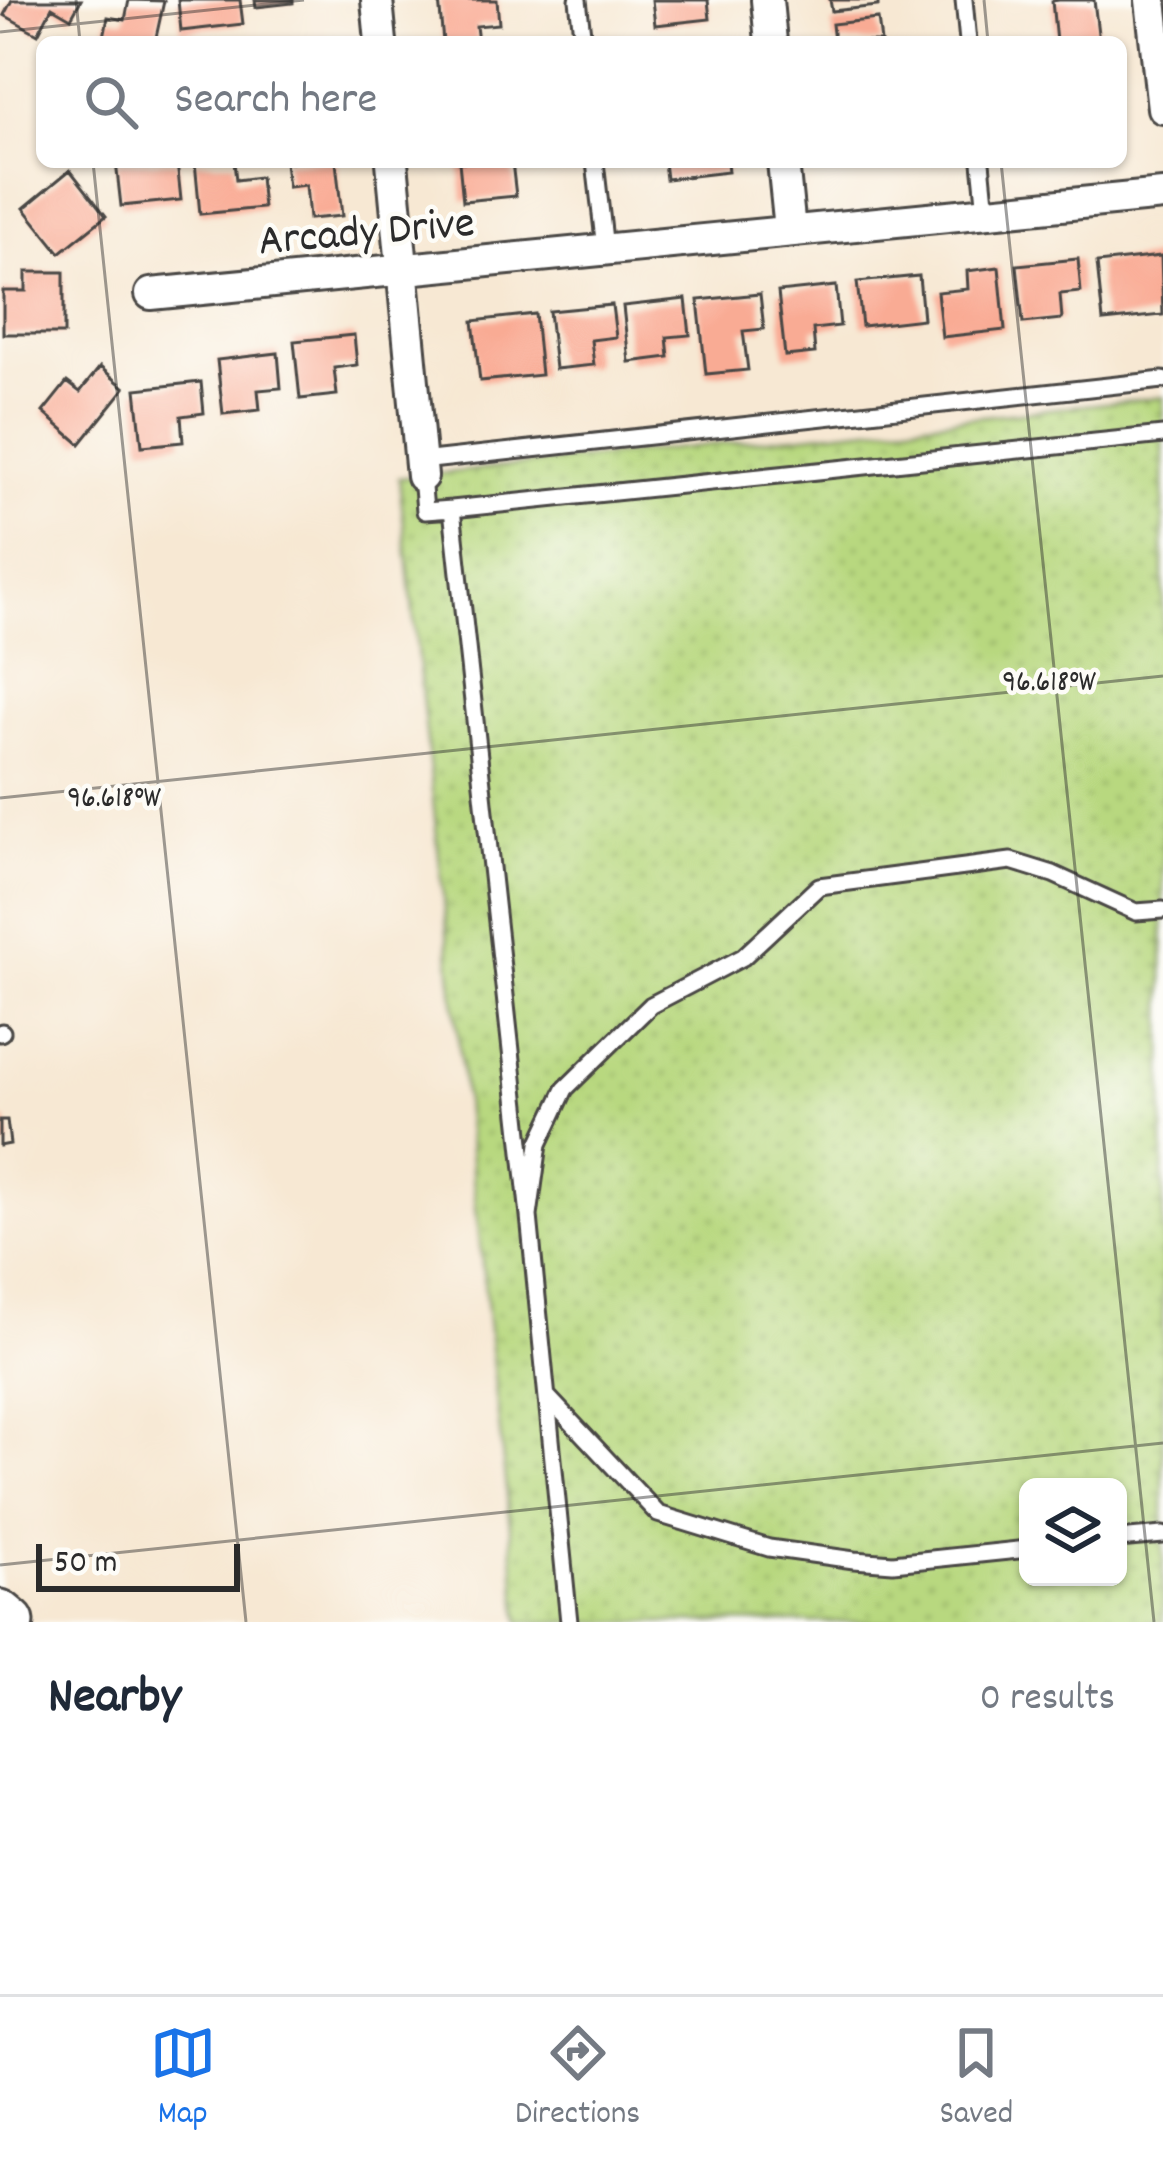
<!DOCTYPE html>
<meta charset="utf-8">
<style>
body{margin:0;font-family:Dekko,sans-serif;background:#f6f6f7;color:#1f2937}
.controls{position:absolute;right:36px;bottom:36px;display:grid;overflow:hidden;border-radius:18px;box-shadow:0 3px 9px #0004}
.controls button{width:108px;height:108px;display:grid;place-items:center;padding:0;border:0;border-bottom:3px solid #e0e1e3;background:#fff;color:#1f2937;font:60px sans-serif}
.scale{position:absolute;left:36px;bottom:30px;width:204px;box-sizing:border-box;padding-left:12px;border:6px solid #2b2b2b;border-top:0;font-size:33px;line-height:42px;white-space:nowrap;color:#2b2b2b;-webkit-text-stroke:9px #fdfcf7;paint-order:stroke}
.list{margin:0;padding:0;list-style:none}
h2{display:flex;justify-content:space-between;align-items:center;height:156px;margin:0;padding:0 48px;font-size:51px}
h2 small{font-size:39px;font-weight:400;color:#747a83}
.icon{flex:none;width:66px;height:66px;fill:none;stroke:currentColor;stroke-width:2;stroke-linecap:round;stroke-linejoin:round}
.map{position:relative;flex:none;width:1163px;height:1622px;overflow:hidden}
.search{position:absolute;background:#fff;box-shadow:0 3px 9px #0004;left:36px;right:36px;top:36px;height:132px;display:flex;align-items:center;gap:30px;box-sizing:border-box;padding:0 42px;border-radius:18px;color:#747a83;font-size:45px}
.sheet{height:372px;background:#fff}
nav{display:flex;justify-content:space-around;align-items:center;box-sizing:border-box;height:168px;border-top:3px solid #e0e1e3;background:#fff;font-size:33px;color:#747a83}
nav a{display:grid;justify-items:center;gap:6px}
nav .on{color:#1a73e8}
.map>svg:first-child{display:block}
.park{fill:url(#park-dots);stroke:#728255;stroke-width:3;fill-rule:evenodd}
.building{fill:#f9ab94}
.lines{fill:none;stroke-linecap:round;stroke-linejoin:round}
.service-casing{stroke:#4a4744;stroke-width:21}
.minor-casing{stroke:#4a4744;stroke-width:36}
.secondary-casing{stroke:#4a4744;stroke-width:51}
.service{stroke:#fff;stroke-width:15}
.minor{stroke:#fff;stroke-width:30}
.secondary{stroke:#fff;stroke-width:45}
.ticks{fill:none;stroke:#2b2b2b;stroke-width:3;stroke-opacity:0.45}
.labels{text-anchor:middle;stroke-width:9;stroke-linejoin:round;paint-order:stroke}
.street-label{font-size:45px;fill:#2b2b2b;stroke:#fdfcf7}
.ticks-label{font-size:30px;text-anchor:middle;fill:#2b2b2b;stroke:#fdfcf7;stroke-width:9;stroke-linejoin:round;paint-order:stroke}
</style>
<div class="map">
<svg width="1163" height="1622" viewBox="0 0 1163 1622">
<defs>
<pattern id="park-dots" width="8" height="8" patternUnits="userSpaceOnUse" patternTransform="scale(3)"><rect width="8" height="8" fill="#b8d87f"/><path d="M2 2h.1M6 6h.1" fill="none" stroke="#9eba6e" stroke-width="1.8" stroke-linecap="round"/></pattern>
</defs>
<rect width="100%" height="100%" fill="#fdfcf7"/>
<filter id="ink" filterUnits="userSpaceOnUse"><feTurbulence type="fractalNoise" baseFrequency=".00833" numOctaves="2"/><feDisplacementMap in="SourceGraphic" scale="24" xChannelSelector="R" yChannelSelector="G"/><feConvolveMatrix kernelMatrix="1 2 1 2 8 2 1 2 1" color-interpolation-filters="sRGB"/></filter>
<filter id="wash" filterUnits="userSpaceOnUse"><feTurbulence type="fractalNoise" baseFrequency=".004" numOctaves="4" result="noise"/><feDisplacementMap in="SourceGraphic" scale="48" xChannelSelector="R" yChannelSelector="G"/><feGaussianBlur stdDeviation="2.7" result="paint"/><feColorMatrix in="noise" values="0 0 0 0 0 0 0 0 0 0 0 0 0 0 0 0 0 1.4 0 .05"/><feComposite in="paint" operator="in"/></filter>
<g filter="url(#wash)">
<rect width="100%" height="100%" fill="#f7e8d3"/>
<path class="park" d="M1163,397V1622H520L399,478ZM1028,1487H1118V1577H1028Z"/>
<g id="blocks">
<path class="building" d="M12,0H81L71,18L52,7L38,34L4,15Z
M129,0L164,1L155,42H103L108,17L125,20Z
M178,0H240L243,24L181,31Z
M255,0H293V3L256,7Z
M439,0H497L499,24L476,26L478,42H443Z
M652,0H708L710,19L655,25Z
M830,0H878V6L832,11Z
M1059,0H1094L1099,42H1056L1052,1Z
M878,19L881,42H834L832,24Z
M116,162H177L181,200L121,206Z
M195,162H234L236,180L260,177L263,208L200,214Z
M285,162H336L342,216L309,219L306,185L288,187Z
M459,162H512L516,196L463,201Z
M664,162H727L728,172L666,179Z
M70,170L106,216L60,253L24,208Z
M1161,256L1163,315L1103,321L1097,263Z
M1078,259L1081,292L1060,294L1062,319L1023,323L1017,265Z
M999,267L1005,330L942,337L937,292L968,289L967,271Z
M26,272H64V334H3V291H26Z
M919,276L923,319L862,326L857,282Z
M836,286L840,326L813,329L815,353L785,356L778,292Z
M760,294L764,329L743,331L748,370L706,374L698,300Z
M686,299L690,335L667,337L669,357L629,362L623,306Z
M612,305L616,337L591,340L594,365L555,369L549,311Z
M535,314L541,375L480,381L473,321Z
M354,335L357,365L334,368L337,395L300,399L294,341Z
M278,353L281,388L258,390L260,410L223,414L217,360Z
M100,367L125,388L80,444L43,412L67,382L80,392Z
M201,382L204,413L181,416L183,442L142,446L136,389Z
M0,1120H7L10,1144L0,1146Z"/>
</g>
</g>
<g filter="url(#ink)">
<use href="#blocks" fill-opacity="0" stroke="#4a4744" stroke-width="3"/>
<g class="lines">
<defs>
<path id="service" d="M578,0L583,42
M964,0L968,42
M595,162L605,249
M981,162L986,212
M421,461L1163,380
M422,476L425,511L452,509
M0,1033L2,1032
M529,1216L452,509L1163,435
M547,1396L658,1514L769,1548L854,1560L893,1563L1028,1549
M1118,1539L1163,1535
M569,1622L529,1216L539,1144L565,1089L651,1005L743,957L819,886L1011,861L1053,874L1136,912L1163,910"/>
<path id="minor" d="M377,0L381,42
M767,0L771,42
M1151,0L1163,108
M392,162L422,476
M783,162L790,230
M151,294L1163,195"/>
<path id="secondary" d="M0,1613L11,1622"/>
</defs>
<use href="#service" class="service-casing"/>
<use href="#minor" class="minor-casing"/>
<use href="#secondary" class="secondary-casing"/>
<use href="#service" class="service"/>
<use href="#minor" class="minor"/>
<use href="#secondary" class="secondary"/>
</g>
</g>
<path class="ticks" d="M76,0L80,42M984,0L988,42M0,32L304,0M93,162L246,1622M1001,162L1154,1622M0,798L1163,676M0,1565L1163,1443"/>
<g class="labels">
<g class="street-label">
<text transform="translate(366 228) rotate(-5)" y="16">Arcady Drive</text>
</g>
</g>
<g class="ticks-label">
<text x="1049" y="690">96.618°W</text>
<text x="114" y="806">96.618°W</text>
</g>
</svg>
<div class="controls">
<button><svg class="icon" aria-label="layers" viewBox="0 0 24 24"><path d="M12 4l9 5-9 5-9-5zM3 14l9 5 9-5"/></svg></button>
</div>
<div class="scale">50 m</div>
<div class="search"><svg class="icon" aria-label="search" viewBox="0 0 24 24"><circle cx="10" cy="10" r="6"/><path d="M15 15l6 6"/></svg>Search here</div>
</div>
<section class="sheet">
<h2>Nearby<small>0 results</small></h2>
<ul class="list">
</ul>
</section>
<nav>
<a class="on"><svg class="icon" aria-label="map" viewBox="0 0 24 24"><path d="M3 6l6-2 6 2 6-2v14l-6 2-6-2-6 2zM9 4v14M15 6v14"/></svg>Map</a>
<a><svg class="icon" aria-label="directions" viewBox="0 0 24 24"><path d="M12 3l9 9-9 9-9-9zM9 14v-3h6M13 9l2 2-2 2"/></svg>Directions</a>
<a><svg class="icon" aria-label="saved" viewBox="0 0 24 24"><path d="M7 4h10v16l-5-4-5 4z"/></svg>Saved</a>
</nav>
